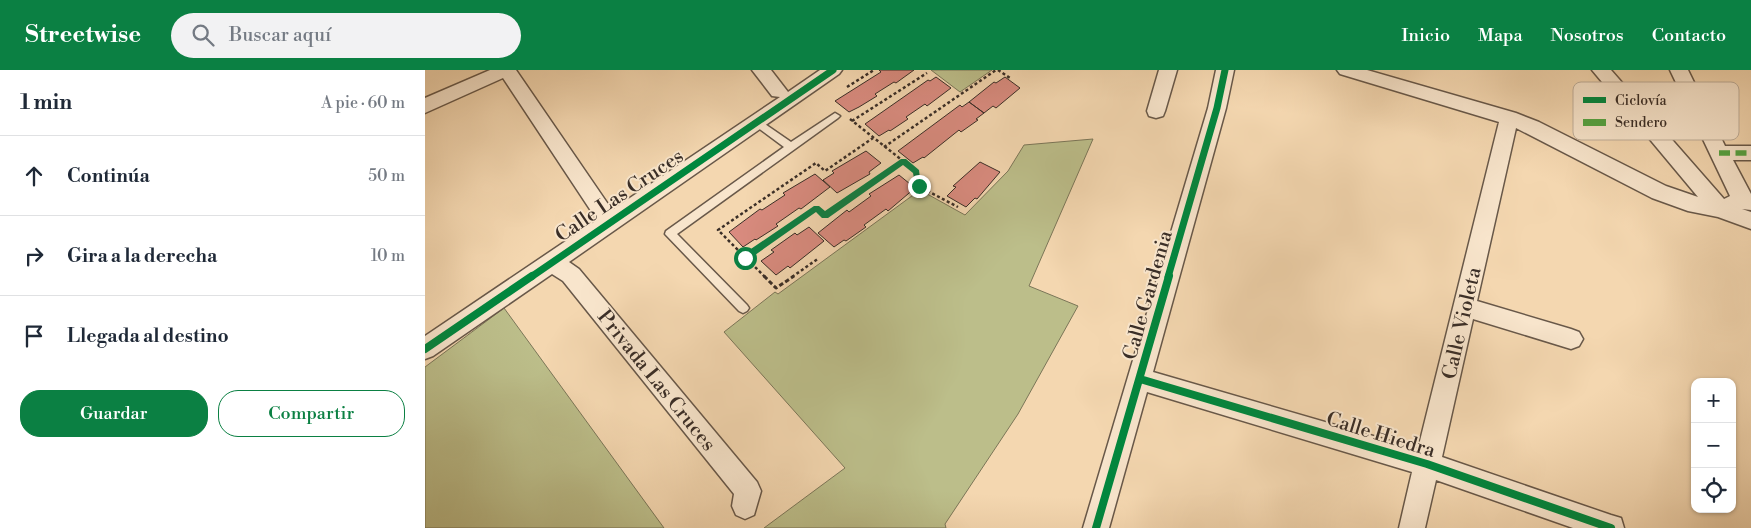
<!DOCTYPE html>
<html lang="es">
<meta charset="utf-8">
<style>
body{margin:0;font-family:"Libre Bodoni",serif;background:#f2f2f3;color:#1f2937}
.controls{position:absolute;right:15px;bottom:15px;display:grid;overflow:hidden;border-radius:10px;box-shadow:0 1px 4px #0004}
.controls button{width:45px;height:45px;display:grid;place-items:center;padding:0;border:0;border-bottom:1px solid #e0e1e3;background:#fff;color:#1f2937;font:25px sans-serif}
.stop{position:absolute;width:15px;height:15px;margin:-11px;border:4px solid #0b8043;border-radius:50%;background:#fff}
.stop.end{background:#0b8043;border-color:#fff;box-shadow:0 1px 5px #0008}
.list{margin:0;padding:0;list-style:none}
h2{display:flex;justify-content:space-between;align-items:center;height:65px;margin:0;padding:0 20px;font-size:21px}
h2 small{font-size:16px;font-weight:400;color:#747a83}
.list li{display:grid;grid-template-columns:32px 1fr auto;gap:15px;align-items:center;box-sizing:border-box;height:80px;padding:0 20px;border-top:1px solid #e0e1e3}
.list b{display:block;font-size:19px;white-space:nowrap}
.list em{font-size:16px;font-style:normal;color:#747a83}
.actions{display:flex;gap:10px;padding:15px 20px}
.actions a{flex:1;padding:11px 0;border:1px solid #0b8043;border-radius:20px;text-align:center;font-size:18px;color:#0b8043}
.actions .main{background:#0b8043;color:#fff}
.icon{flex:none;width:28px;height:28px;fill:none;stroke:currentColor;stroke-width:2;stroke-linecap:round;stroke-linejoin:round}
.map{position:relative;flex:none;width:1326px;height:458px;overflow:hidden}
header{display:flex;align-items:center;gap:30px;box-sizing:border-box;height:70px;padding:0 25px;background:#0b8043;color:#fff}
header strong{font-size:24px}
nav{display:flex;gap:28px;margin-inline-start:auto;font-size:18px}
.search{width:350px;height:45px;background:#f2f2f3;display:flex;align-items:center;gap:12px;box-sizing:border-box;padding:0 18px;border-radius:28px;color:#747a83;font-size:19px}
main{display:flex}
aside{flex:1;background:#fff}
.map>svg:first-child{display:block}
.green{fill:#bcbe8a;stroke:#7b7658}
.building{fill:#d98b7f;stroke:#3a2e27}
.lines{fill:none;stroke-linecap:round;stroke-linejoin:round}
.lane-casing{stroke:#685849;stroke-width:3}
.street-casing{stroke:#685849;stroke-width:3}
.path-far1{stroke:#3a2e27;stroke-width:2.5;stroke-dasharray:3 2.5;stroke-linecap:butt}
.path{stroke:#3a2e27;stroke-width:3;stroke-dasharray:4.5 2.5;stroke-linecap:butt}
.lane{fill:#f8e5cc;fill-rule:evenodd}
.street{fill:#f8e5cc;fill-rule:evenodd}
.quiet{stroke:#54a442;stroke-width:5.5;stroke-dasharray:11 5.5;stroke-linecap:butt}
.cycleway-far1-casing{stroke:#f8e5cc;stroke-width:9}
.cycleway-casing{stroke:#f8e5cc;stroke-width:11}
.cycleway-far1{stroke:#00873e;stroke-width:7}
.cycleway{stroke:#00873e;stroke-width:8}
.route{fill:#0b8043}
.labels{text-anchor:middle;stroke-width:4;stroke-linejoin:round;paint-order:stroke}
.street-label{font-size:20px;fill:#3a2e27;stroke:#f8e5cc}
.key{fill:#f8e5cc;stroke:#bfae9a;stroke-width:1}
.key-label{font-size:14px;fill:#3a2e27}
</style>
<header>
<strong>Streetwise</strong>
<div class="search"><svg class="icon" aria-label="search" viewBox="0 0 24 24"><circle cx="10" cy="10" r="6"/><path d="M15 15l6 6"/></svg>Buscar aquí</div>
<nav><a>Inicio</a><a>Mapa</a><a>Nosotros</a><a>Contacto</a></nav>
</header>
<main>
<aside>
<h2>1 min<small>A pie · 60 m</small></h2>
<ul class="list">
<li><svg class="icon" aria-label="ahead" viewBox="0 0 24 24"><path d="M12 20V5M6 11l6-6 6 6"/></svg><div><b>Continúa</b></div><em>50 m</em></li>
<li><svg class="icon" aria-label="right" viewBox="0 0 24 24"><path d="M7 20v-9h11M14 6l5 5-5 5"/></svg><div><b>Gira a la derecha</b></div><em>10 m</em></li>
<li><svg class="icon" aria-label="arrive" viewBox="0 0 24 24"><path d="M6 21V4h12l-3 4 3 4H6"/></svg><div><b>Llegada al destino</b></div></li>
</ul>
<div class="actions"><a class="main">Guardar</a><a>Compartir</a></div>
</aside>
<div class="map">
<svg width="1326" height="458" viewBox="0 0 1326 458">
<rect width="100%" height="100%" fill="#f4d7b0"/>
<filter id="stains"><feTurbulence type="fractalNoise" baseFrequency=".004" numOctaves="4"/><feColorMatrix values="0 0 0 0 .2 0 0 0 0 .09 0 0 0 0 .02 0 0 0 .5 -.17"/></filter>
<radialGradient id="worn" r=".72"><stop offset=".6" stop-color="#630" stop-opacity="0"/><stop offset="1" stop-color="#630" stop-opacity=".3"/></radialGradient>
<path class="green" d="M506,0H567L535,22Z
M668,69L604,216L653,236L593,344L520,454L521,458H339L420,398L299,262L350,222L353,224L495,120L540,145L583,101L599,75Z
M79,238L239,458H0V297Z"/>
<path class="building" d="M454,0H489L471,13L469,12L450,24L452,26L434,37L424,42L410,31L456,2Z
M511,7L526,18L502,36L500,34L481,47L483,49L465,61L464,60L454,66L440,54L503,10L505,11Z
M580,7L595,18L571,38L568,36L559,43L544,32L569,12L571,13Z
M544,32L559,43L551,49L553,50L536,62L534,60L499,88L498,87L488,93L473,81L535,35L537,37Z
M441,81L456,93L444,102L445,104L412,123L398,110L409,103L407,101Z
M555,92L575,102L552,129L550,128L541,137L522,126L531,117L528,116Z
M390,104L405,117L376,139L374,138L351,154L353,156L331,170L330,169L318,177L304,162L335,139L337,140L360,125L358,123Z
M474,105L490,118L463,141L461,139L439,155L441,157L421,171L419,170L409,177L393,163L422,140L424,142L446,126L444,124Z
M384,157L399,171L365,198L363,196L351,205L336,191L349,182L346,180L370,163L372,165Z"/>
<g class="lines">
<defs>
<path id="lane" d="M410,43L415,46L413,48L252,164L322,235L324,238L322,241L318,243L314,241L240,164L241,161L359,77L328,54V50H334L366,72Z"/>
<path id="street" d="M65,0H91L187,140L355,27L347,26L327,0H346L363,22L395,0H417L414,4L144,192L154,199L332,412L336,421L329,445L320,449L311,445L307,436L309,424L138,211L127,204L8,286L0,289V266L172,150L78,8L0,43V28Z
M734,0H752L740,41L738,46L731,48L724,46L722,41Z
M791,0H809L801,38L728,302L993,379L1074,52L915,4L912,0H942L1091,43L1114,52L1241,116L1273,127L1167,0H1186L1299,129L1305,126L1245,0H1263L1300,76H1326V90H1308L1326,124V140L1317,139L1326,142V159L1293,147L1263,141L1227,128L1091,58L1052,231L1146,259L1154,262L1158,269L1154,276L1146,279L1048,249L1017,387L1186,445L1196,448L1199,458H1148L1011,410L1000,458H974L987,402L722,322L684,458H658L783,38Z"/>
</defs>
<use href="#lane" class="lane-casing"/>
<use href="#street" class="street-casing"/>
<path class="path-far1" d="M573,0L585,8
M422,17L449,0
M425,49L492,102L493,116L533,137
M427,51L502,3
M459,77L571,0
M320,188L391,138L400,146L479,91
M340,207L293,160L391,93L400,101L448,68
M367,207L394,188"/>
<path class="path" d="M339,206L351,218L369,206"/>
<use href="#lane" class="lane"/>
<use href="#street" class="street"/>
<path class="quiet" d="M1294,83H1326"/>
<defs>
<path id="cycleway-far1" d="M106,207L408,0
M743,207L792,38L800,0"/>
<path id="cycleway" d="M0,279L107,206
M715,309L1002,394L1186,458
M671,458L744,206"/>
</defs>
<use href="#cycleway-far1" class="cycleway-far1-casing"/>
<use href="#cycleway" class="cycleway-casing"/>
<use href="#cycleway-far1" class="cycleway-far1"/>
<use href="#cycleway" class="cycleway"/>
</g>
<path class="route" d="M476,89H481L494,100L496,118H491L488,103L478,95L403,148H397L391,142L323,190H317V185L389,136H394L400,141Z"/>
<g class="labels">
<g class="street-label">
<text transform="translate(194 125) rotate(-34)" y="7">Calle Las Cruces</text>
<text transform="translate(722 225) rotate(-74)" y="7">Calle Gardenia</text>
<text transform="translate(1036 253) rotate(-77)" y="7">Calle Violeta</text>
<text transform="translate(232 310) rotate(51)" y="7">Privada Las Cruces</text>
<text transform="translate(956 364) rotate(17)" y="7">Calle Hiedra</text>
</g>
</g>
<rect x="1148" y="12" width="166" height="58" rx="8" class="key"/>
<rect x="1158" y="27" width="23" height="6" fill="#00873e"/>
<rect x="1158" y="49" width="23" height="7" fill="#54a442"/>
<g class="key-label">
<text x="1190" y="35">Ciclovía</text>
<text x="1190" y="57">Sendero</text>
</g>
<rect width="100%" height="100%" filter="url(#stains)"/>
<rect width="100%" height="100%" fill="url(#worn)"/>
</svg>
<div class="controls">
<button>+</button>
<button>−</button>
<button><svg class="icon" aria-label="locate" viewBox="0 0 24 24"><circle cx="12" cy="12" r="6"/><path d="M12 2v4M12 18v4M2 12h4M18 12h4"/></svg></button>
</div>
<div class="stop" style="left:320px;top:188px"></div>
<div class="stop end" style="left:494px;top:116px"></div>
</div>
</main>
